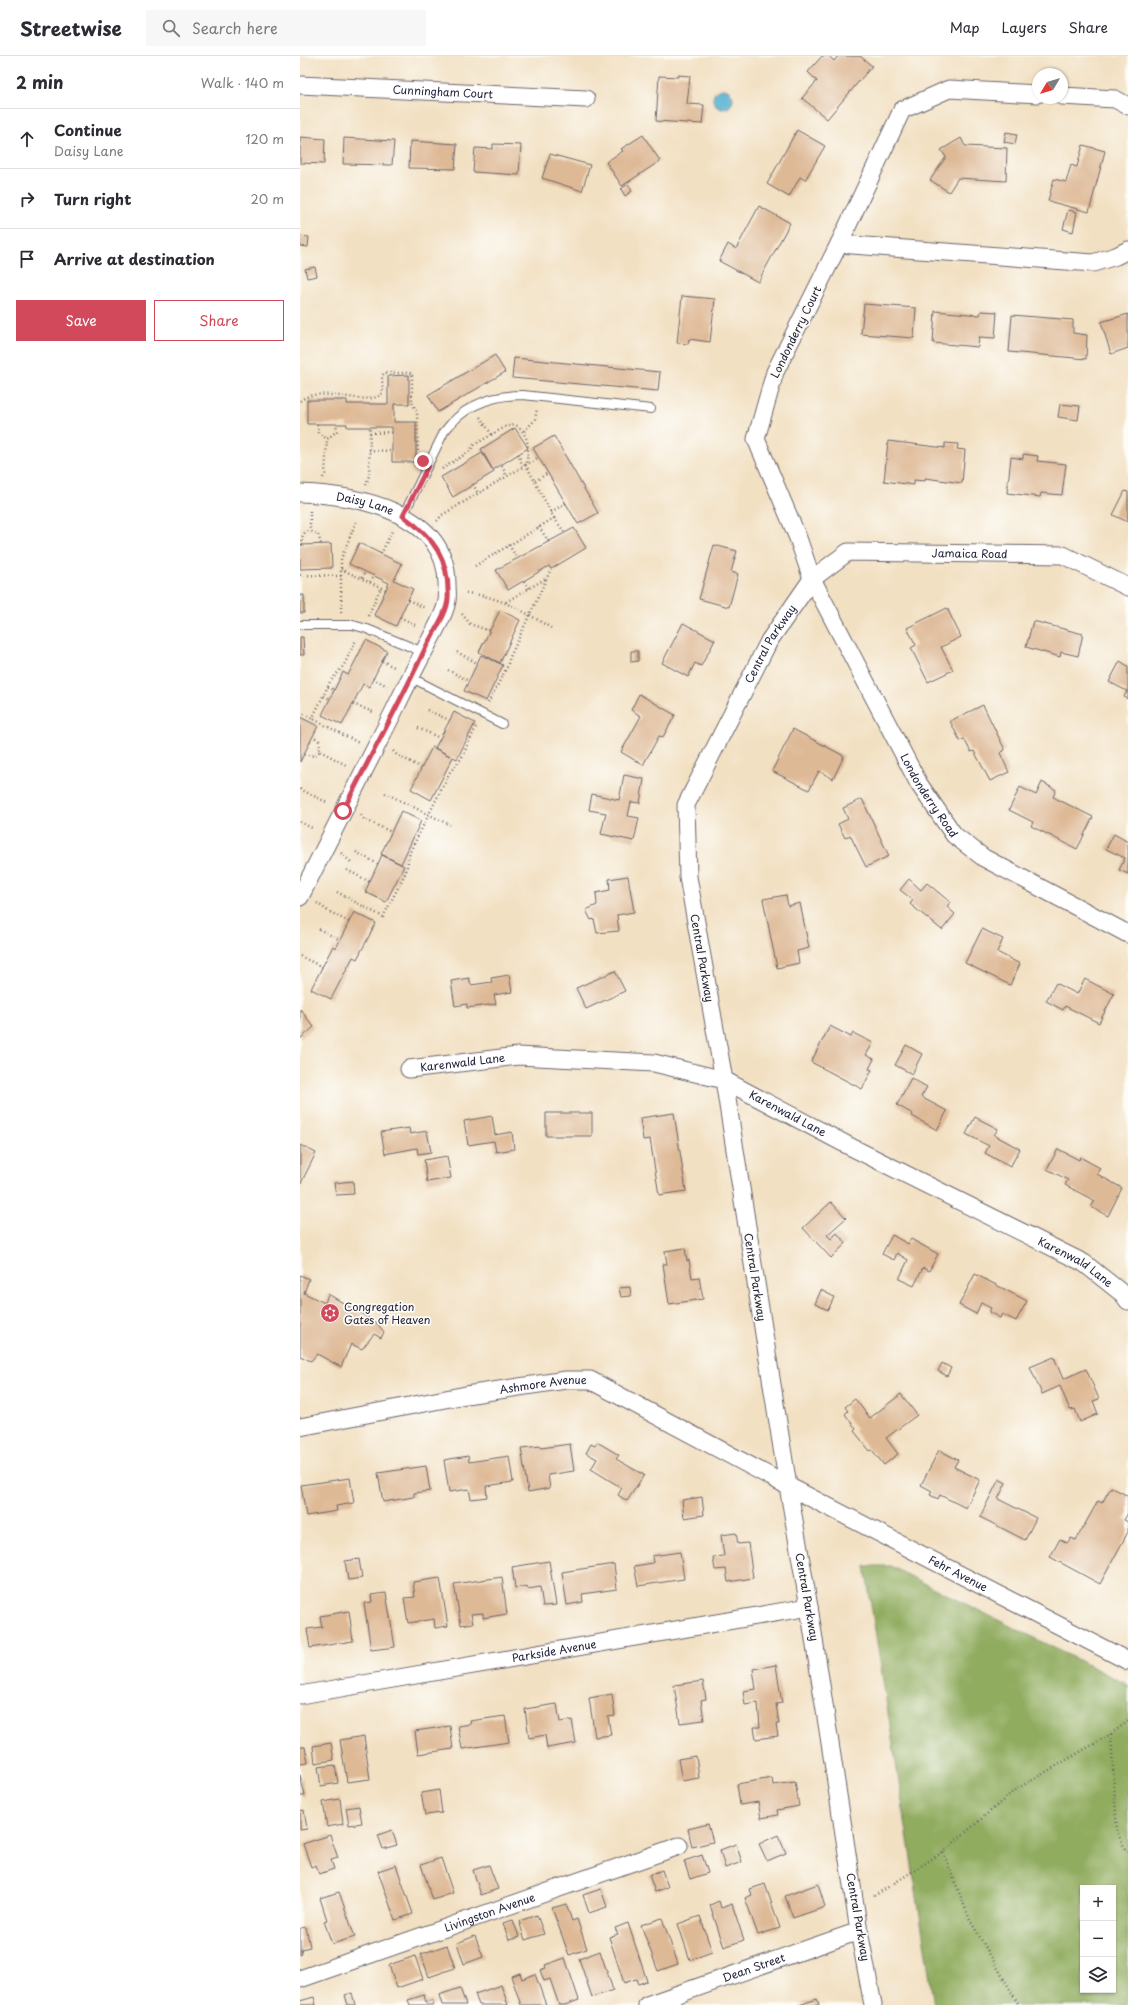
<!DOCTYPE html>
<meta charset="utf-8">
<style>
body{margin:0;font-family:"Playpen Sans",sans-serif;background:#f7f7f7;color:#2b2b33}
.controls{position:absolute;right:12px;bottom:12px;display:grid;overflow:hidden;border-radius:0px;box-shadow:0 1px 3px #0004}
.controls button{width:36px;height:36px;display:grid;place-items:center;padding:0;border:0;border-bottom:1px solid #e1e1e2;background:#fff;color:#2b2b33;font:20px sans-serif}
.compass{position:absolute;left:732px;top:12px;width:36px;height:36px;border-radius:50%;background:#fff;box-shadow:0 1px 3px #0004;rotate:232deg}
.stop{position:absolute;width:12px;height:12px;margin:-9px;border:3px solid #d1495b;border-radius:50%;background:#fff}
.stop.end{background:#d1495b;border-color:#fff;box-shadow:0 1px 4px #0008}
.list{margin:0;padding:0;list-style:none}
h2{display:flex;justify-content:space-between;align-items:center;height:52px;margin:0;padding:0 16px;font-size:17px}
h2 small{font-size:13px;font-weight:400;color:#7c7c81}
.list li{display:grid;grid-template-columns:26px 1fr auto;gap:12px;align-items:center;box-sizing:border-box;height:60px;padding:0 16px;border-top:1px solid #e1e1e2}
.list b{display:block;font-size:15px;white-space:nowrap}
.list p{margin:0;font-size:13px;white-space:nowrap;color:#7c7c81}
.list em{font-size:13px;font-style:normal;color:#7c7c81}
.actions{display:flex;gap:8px;padding:12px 16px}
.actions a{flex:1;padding:9px 0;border:1px solid #d1495b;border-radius:0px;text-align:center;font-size:14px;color:#d1495b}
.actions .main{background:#d1495b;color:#fff}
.icon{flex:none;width:22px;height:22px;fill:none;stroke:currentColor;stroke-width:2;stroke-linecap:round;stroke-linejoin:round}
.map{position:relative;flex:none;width:828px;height:1949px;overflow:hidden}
header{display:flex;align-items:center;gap:24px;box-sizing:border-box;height:56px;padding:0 20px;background:#fff;border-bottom:1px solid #e1e1e2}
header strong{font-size:19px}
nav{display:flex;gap:22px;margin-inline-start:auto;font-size:14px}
.search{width:280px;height:36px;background:#f7f7f7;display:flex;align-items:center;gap:10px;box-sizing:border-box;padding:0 14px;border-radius:0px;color:#7c7c81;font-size:15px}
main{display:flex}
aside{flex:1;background:#fff}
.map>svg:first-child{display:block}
.forest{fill:#90ac5e;stroke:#59674c;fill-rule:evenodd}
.water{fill:#4faece;stroke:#386884}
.building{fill:#deb996}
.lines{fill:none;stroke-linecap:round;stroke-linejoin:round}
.service-casing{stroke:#6b646a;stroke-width:10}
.minor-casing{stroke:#6b646a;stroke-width:19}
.path{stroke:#6b646a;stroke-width:2.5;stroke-dasharray:1 3;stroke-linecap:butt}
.service{stroke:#fff;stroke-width:8}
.minor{stroke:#fff;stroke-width:17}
.route{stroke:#d1495b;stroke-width:5}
.labels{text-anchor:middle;stroke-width:3.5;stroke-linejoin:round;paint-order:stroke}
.street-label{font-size:11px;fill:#22223b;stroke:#fdfcf7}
.poi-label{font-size:11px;fill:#22223b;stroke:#fdfcf7;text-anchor:start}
</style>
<header>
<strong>Streetwise</strong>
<div class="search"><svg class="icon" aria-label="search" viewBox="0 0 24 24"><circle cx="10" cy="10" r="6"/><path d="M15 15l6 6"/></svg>Search here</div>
<nav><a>Map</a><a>Layers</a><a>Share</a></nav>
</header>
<main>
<aside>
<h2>2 min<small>Walk · 140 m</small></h2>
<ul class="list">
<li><svg class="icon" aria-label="ahead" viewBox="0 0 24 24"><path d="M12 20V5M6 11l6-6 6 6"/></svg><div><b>Continue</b><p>Daisy Lane</p></div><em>120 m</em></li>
<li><svg class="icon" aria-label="right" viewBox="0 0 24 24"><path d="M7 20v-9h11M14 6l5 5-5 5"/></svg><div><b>Turn right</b></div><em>20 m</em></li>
<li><svg class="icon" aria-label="arrive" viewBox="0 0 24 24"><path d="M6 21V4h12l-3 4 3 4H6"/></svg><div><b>Arrive at destination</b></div></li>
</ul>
<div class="actions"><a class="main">Save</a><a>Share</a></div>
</aside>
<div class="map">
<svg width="828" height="1949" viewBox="0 0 828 1949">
<rect width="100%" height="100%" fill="#fdfcf7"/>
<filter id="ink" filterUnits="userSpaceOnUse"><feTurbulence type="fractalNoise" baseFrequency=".025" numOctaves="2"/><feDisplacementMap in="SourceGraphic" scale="8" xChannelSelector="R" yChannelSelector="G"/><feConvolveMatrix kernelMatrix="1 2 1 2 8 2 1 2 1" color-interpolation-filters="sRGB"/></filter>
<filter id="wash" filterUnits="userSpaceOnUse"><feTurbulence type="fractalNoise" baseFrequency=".012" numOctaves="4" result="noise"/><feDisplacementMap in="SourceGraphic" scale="16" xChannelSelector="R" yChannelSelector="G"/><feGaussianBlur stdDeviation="0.9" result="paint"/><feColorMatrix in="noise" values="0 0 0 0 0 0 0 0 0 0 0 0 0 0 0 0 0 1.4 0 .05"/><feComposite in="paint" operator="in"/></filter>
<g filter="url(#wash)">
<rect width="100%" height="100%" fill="#f2e0c2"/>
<path class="forest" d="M565,1510H590L828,1629V1949H634ZM783,1832H813V1934H783Z"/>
<path class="water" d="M413 43a10 10 0 1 1 20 0a10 10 0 1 1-20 0Z"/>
<g id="blocks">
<path class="building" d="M522,0H529L534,5L538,0H560L572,10L527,63L502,42L517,25L508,16Z
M378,19L390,20L387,48L404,49L402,68L356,65L359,20L378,21Z
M497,74L525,90L505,124L500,121L489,141L467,128Z
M706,76L717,78L715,88L704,86Z
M343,79L360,105L322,130L306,106L323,95L321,93Z
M0,81L25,83L24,108L0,107Z
M44,82L94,85L92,109L43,108Z
M661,82L665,90L707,92L706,125L658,122L649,136L630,124L646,101L641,94Z
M110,85L157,88L155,113L109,112Z
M193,88L221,89L219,119L173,116L175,92L193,93Z
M783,89L805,95L789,156L748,145L754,123L766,126L771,109L777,111Z
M250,98L290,109L282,135L242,122Z
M328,128L332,135L325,140L321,133Z
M459,150L490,167L458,226L419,205L428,188L436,193Z
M768,154L777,156L773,176L763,173Z
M0,180L9,181L8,191L0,190Z
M15,211L17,220L7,222L5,213Z
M382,240L415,243L410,286L389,283L388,288L377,287Z
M564,248L616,252L614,282L561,278Z
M635,255L680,259L681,255L697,256L695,282L679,281L678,291L633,287Z
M828,258V292L811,298L801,266Z
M712,259L773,264V277L787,279L786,303L709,296Z
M195,299L205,316L138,356L128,339Z
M214,302L360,316L358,335L212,322Z
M109,319V348H94V366H116V406H92V371H47V368H7V344H47V348H88V320Z
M760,348L780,350L778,364L758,361Z
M215,372L228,392L193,414L181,393Z
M254,380L298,457L278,468L233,392Z
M588,385L645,392V387L658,388L657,393L665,394L662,427L625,422V425L614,424V429L584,425Z
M182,397L194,416L153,441L141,421Z
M723,398L738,400L737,405L766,408L762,439L741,437L740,441L707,437L711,401L723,403Z
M825,435L828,436V466L813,459Z
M274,472L286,492L251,513L249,510L208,534L196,514Z
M59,487L102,508L94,524L113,533L96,570L74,559L89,527L49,508Z
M31,488L32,512L0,513V489Z
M414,489L437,495L431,516L438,518L429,551L399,543Z
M0,539H4V557H0Z
M647,552L661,581L641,591L653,614L628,626L611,592L616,589L607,572Z
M200,554L220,564L200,607L179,596Z
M733,565L783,578L778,600L761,596L760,601L726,591Z
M383,567L415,584L401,610L395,607L388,621L362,607Z
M0,581H3L4,599H0Z
M66,584L87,595L69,631L63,628L42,669L22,659L43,616L48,619Z
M331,595H338V605L331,606Z
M181,599L203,609L186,645L164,635Z
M820,605L828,610V643L824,641L827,635L809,626Z
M339,638L375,659L363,681L359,680L343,709L321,696L341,660L331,654Z
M683,649L705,694L700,697L709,716L690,725L674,695L671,696L664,683L660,685L650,665Z
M154,656L175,667L157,703L153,701L131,744L111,733L132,691L150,700L135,692Z
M0,661L18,670L0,706Z
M493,673L544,700L533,723L519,715L509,734L472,715Z
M324,719L344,723L340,747L331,746L328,760L339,762L334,785L301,778L306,757L289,754L292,738L319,744Z
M742,726L756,734L753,741L793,761L777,793L731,770L733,766L709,754L720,731L736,739Z
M562,743L589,800L566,811L550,779L545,782L538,768L548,763L543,752Z
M101,755L121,765L101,808L81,798Z
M814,778L828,786V818L819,814L825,802L806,793Z
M82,799L104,810L86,846L65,836Z
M328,820L334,856L317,859L319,875L297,877L294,863L291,864L286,854L297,849L296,837L310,834L309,823Z
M609,823L621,834L627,827L650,846L647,851L655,858L642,874L610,848L613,844L600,834Z
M486,839L488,850L500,847L509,892L497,895L499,907L477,912L463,843Z
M54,856L76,867L57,903L53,901L31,943L11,933L33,890L36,892Z
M682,873L703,883L697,896L720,908L710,929L665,907Z
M315,915L325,935L286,953L276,932Z
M209,919L212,936L194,939L196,948L167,952V948L155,950L151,925L169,922L171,929L192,926L191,922Z
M785,923L814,938L799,967L765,950L763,954L746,945L756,927L777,938Z
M0,953L14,971L0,983Z
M530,970L551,981L553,977L573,987L566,999L574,1003L569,1013L572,1014L562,1033L511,1006Z
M606,989L622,998L612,1018L595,1009Z
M611,1022L627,1031L621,1041L647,1055L637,1074L612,1060L613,1058L597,1049Z
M246,1057H292V1080H246Z
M374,1057L386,1135L359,1139L350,1083L343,1084L340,1062Z
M192,1060L195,1079L212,1076L214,1093L196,1096L194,1085L168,1089L164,1065Z
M675,1061L698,1073L694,1079L720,1093L710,1111L685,1097L689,1090L666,1078Z
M109,1072L110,1078L127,1075L131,1096L118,1098L117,1092L85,1098L81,1076Z
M0,1089L16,1097L0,1129Z
M758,1093L779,1104L780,1101L800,1112L797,1118L822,1132L808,1160L791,1151L795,1145L765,1129L768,1124L747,1113Z
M147,1100L151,1122L127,1126L124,1104Z
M53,1125L54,1138L36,1139L34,1127Z
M531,1146L546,1162L527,1179L531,1183L537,1177L546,1187L531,1202L503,1172Z
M592,1179L608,1188L611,1183L638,1198L629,1215L623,1212L614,1230L599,1223L608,1204L597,1197L594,1204L582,1198Z
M385,1192L387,1205L389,1204L392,1222L399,1221L403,1243L369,1248L363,1208H367L365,1195Z
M675,1218L727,1245L716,1265L702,1258L700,1262L689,1256L691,1252L681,1247L676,1258L659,1249Z
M0,1219L9,1223L4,1237L25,1247L28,1238L77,1267L84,1276L81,1282L74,1278L62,1293L51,1288L41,1311L17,1298L11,1305L0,1300Z
M330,1231L331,1240L321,1241L319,1232Z
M521,1234L534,1241L528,1254L515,1248Z
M754,1301L763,1323L786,1313L799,1343L793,1345L798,1358L780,1366L775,1353L770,1354L760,1330L742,1338L730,1311Z
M642,1307L651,1312L647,1320L638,1315Z
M601,1338L617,1359L586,1382L598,1398L584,1409L572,1394L570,1395L554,1375L556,1373L545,1358L548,1355L545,1351L555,1343L570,1362Z
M297,1386L319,1399L316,1403L344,1419L327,1445L318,1439L322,1432L291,1413L297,1403L286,1397L291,1388L295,1390Z
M270,1388L274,1415L248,1419L250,1432L228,1436L221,1392L241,1390V1392Z
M639,1394L658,1404L654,1411L680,1424L666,1452L640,1439L638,1443L630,1439L632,1435L621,1429Z
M168,1400L169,1406L209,1400L213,1426L186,1430L187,1441L171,1443L169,1433L149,1436L144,1404Z
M126,1410L130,1435L114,1437V1441L83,1446L78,1417Z
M50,1422L54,1447L36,1450L37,1455L6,1460L1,1429Z
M699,1423L706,1427L698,1443L736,1462L725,1484L680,1461Z
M811,1431L828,1440V1457L824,1464L828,1466V1476L800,1528L750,1501L760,1483L767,1487L771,1482L776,1484L798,1445L802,1447Z
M402,1441L404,1459L384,1462L382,1444Z
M436,1477L438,1488L448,1487L453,1522L428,1526L426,1513L415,1514L413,1501L424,1500L421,1479Z
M380,1496L384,1523L338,1530L334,1510L353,1507L352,1500Z
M59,1503L62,1522L48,1524L45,1505Z
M249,1505L256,1549L243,1550L240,1531L228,1533L227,1530L215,1532L212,1511Z
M314,1508L317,1533L282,1538L283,1546L267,1549L262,1516Z
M202,1521L207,1558L183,1562V1557L171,1558L173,1567L161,1569L154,1528Z
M140,1522L148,1570L135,1572L134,1563L108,1567L104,1542L115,1541L113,1526Z
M86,1537L95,1591L71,1594L64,1547L72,1546L71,1539Z
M49,1555L53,1585L10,1592L7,1573L22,1571L20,1560Z
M476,1609L482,1647L476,1648L479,1668H476L478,1680L456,1683L454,1671H460L458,1647L445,1649L443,1635L456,1633L453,1613Z
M403,1625L406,1643L401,1644L404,1664L380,1667L374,1629Z
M312,1638L315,1660L308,1661L311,1679L295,1681L289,1642Z
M257,1648L260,1666L272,1664L276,1687L247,1692L245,1679L229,1682L225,1653Z
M205,1660L209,1686L162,1693L158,1670L171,1668L170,1665Z
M150,1670L153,1693L118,1698L115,1675Z
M64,1680L70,1723L47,1726L40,1684Z
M31,1687L34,1704L15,1707L13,1690Z
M0,1691H5L8,1707L0,1708Z
M396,1700L399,1722L382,1725L378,1703Z
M35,1709L38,1727L21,1730L18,1711Z
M0,1719L5,1740H0Z
M472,1722L473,1729L495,1726L499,1750L477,1754L478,1759L461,1762L458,1746L440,1749L437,1728Z
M139,1734L142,1757L125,1759L121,1737Z
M40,1743L43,1768L27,1771L23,1746Z
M59,1750L62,1767L49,1769L46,1752Z
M4,1754L7,1773L0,1774V1755Z
M408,1768L413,1786L392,1791L388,1773Z
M92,1774L97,1789L83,1793L78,1779Z
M30,1779L38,1802L31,1804L34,1813L19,1818L16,1809L11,1811L3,1788Z
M478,1779L486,1797L467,1805L459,1788Z
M436,1788L442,1806L425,1812L420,1794Z
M402,1799L408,1817L390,1823L384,1805Z
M141,1802L153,1837L133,1844L121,1809Z
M96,1809L113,1858L95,1864L78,1815Z
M189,1809L198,1833L181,1839L173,1814Z
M362,1814L368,1831L355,1836L349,1819Z
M465,1828L480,1872L458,1879L445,1842L452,1839L450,1833Z
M518,1828L525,1851L493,1862L485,1840Z
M301,1833L307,1851L289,1857L283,1839Z
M39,1836L55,1881L32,1888L24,1865L27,1864L20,1842Z
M419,1845L421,1852L432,1848L444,1884L424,1891L410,1849Z
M266,1848L272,1865L277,1863L287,1893L269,1899L252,1852Z
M237,1859L244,1878L225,1884L219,1865Z
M400,1860L412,1896L390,1904L378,1868Z
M362,1862L378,1908L358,1915L341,1869Z
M213,1864L219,1881L209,1884L203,1867Z
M328,1867L347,1925L338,1928L336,1923L324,1927L309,1881L318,1878L315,1872Z
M6,1871L10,1891L1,1893L2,1898L0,1899V1872Z
M175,1880L183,1901L164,1908L157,1887Z
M147,1889L155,1912L129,1921L121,1898Z
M300,1895L313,1934L292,1941L279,1903Z
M115,1900L123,1923L97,1932L89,1909Z
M265,1902L279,1944L265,1949H259L250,1923L244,1925L240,1914L246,1912L245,1909Z
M220,1917L222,1923L235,1918L246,1949H221L211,1920Z
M201,1929L208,1949H179L175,1938Z
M160,1932L166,1949H142L139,1939Z
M52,1937L55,1949H48L45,1939Z
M124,1939L126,1946L132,1944L134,1949H110L108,1944Z
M14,1941L16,1949H0V1945Z
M517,1943L519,1949H499Z"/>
</g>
</g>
<g filter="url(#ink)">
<use href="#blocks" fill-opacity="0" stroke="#6b646a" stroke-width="1"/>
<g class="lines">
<defs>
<path id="service" d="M103,460L144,376C163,350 191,339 223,339L351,353
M0,569H53L67,573L123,596
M110,621L202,668"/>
<g id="minor">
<path id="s1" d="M0,29L286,43"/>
<path d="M738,38L649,33L602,54L539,188L793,207L816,200L828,194"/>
<path d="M762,40L815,43L828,50"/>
<path id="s2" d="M539,188L475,316L456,383L498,482L512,523L619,728L654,779L684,802L828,878"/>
<path id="s3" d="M0,437C55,439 146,455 147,527C147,533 148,540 147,545C145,558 136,572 130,584C117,608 105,632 93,657C62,718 31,779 0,841"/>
<path id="s4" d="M109,1013L218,1000L354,1007L424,1024L551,1091L784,1207L823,1238L828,1245"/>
<path id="s5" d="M0,1371L166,1339L266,1324H290L488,1430L828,1605"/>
<path id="s6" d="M0,1639L509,1551"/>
<path id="s7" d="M0,1923L379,1790"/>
<path id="s8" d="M347,1949L559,1875"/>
<path id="s9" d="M573,1949L559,1875L509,1551L488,1430L424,1024L388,821L386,749L469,585L512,523L548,496L763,499L828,531"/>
</g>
</defs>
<use href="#service" class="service-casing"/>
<use href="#minor" class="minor-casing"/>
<path class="path" d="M0,345C19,327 71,354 83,336L82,320L84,317H112V346L117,357L118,397
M180,361L192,379
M17,368L18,376L27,383
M224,375L235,364L237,353
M70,377L92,376
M69,394L92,395
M218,398L223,411
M202,410L207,421
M23,422L25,418L27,383L37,375L36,368
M235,425L248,417
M173,428L178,438
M66,429L69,420L70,371
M10,455V475
M251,456L266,447
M254,462L265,477
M137,465L142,459L226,409C229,394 230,382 218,370L213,369L205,371L174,389L170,395L142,413
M239,471L249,486
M2,489C1,482 3,475 10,475L18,478L21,488
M209,489L217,502
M81,498L92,475
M175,510L254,462L226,409L239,401
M41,513L86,534
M0,519L41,520
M62,522L65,516
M224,525L229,533
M70,526L74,520
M166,537C198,540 224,555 251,572
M108,544L125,552
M206,546L245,523
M41,556V503L56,466
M162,558L170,568L190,575
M68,560L81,531
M100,561L117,570
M157,596L177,607
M82,605L96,612
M148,614L169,625
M73,622L87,630
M28,631L34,634
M24,640L30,643
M188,647L207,611L210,601L251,513
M53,648L73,656
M127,654L149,664
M0,656L59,687
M12,663L30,626L44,609L56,584
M118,672L140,682
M20,695L46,709
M93,695L96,698L122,712
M4,698L14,700L20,695L19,685L13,680
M0,733L28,747
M85,737L150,769
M61,759L64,763L91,776
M0,766L14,773
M56,796L78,808
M41,797L51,806
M47,814L70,826
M37,836L83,861L106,816L110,796L150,716L161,703L177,669
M17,847L28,855L49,866
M19,873L40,884
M0,900L22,911
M811,1678L817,1776L828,1799
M643,1796L670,1864L719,1949
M574,1840L643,1796L715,1734L811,1678L828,1665"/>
<use href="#service" class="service"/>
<use href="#minor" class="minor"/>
</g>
</g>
<g class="lines" filter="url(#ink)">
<path class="route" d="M43,755C69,702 99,649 124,595C130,581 147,559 148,543C150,503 134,482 103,460L128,410L123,405"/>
</g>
<defs>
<symbol id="synagogue-disc" viewBox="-11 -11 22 22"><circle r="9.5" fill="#d1495b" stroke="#fdfcf7"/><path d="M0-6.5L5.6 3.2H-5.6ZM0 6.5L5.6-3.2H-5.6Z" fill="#fff"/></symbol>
</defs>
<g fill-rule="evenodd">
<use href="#synagogue-disc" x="19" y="1246" width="22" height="22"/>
</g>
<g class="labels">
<g class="street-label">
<text dy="4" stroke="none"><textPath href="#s1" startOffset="143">Cunningham Court</textPath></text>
<text transform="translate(496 276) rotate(-64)" y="4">Londonderry Court</text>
<text dy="4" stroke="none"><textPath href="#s3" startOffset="66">Daisy Lane</textPath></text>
<text dy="4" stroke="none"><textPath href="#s9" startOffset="1641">Jamaica Road</textPath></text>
<text dy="4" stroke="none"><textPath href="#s9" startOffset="1397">Central Parkway</textPath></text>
<text dy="4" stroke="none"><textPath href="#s2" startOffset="610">Londonderry Road</textPath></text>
<text transform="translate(402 902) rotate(80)" y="4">Central Parkway</text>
<text dy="4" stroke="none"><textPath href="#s4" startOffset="54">Karenwald Lane</textPath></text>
<text dy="4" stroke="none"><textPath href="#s4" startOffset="390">Karenwald Lane</textPath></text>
<text dy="4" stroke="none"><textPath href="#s4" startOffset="714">Karenwald Lane</textPath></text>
<text transform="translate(455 1221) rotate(81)" y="4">Central Parkway</text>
<text dy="4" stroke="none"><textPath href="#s5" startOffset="247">Ashmore Avenue</textPath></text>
<text dy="4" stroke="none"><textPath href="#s5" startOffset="710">Fehr Avenue</textPath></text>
<text transform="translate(507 1541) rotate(80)" y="4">Central Parkway</text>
<text dy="4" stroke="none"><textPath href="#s6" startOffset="258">Parkside Avenue</textPath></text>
<text dy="4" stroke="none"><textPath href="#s7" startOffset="201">Livingston Avenue</textPath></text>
<text transform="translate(558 1861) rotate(80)" y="4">Central Parkway</text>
<text dy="4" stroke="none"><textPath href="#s8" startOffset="113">Dean Street</textPath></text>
</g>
<g class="poi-label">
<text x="44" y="1255">Congregation<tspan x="44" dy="13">Gates of Heaven</tspan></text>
</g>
</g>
</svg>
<div class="controls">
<button>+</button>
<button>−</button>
<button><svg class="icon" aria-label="layers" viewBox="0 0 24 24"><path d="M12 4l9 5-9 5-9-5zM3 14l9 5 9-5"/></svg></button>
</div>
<svg class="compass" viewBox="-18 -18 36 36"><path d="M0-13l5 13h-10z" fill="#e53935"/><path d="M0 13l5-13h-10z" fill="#7c7c81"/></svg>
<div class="stop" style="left:43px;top:755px"></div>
<div class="stop end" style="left:123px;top:405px"></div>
</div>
</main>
